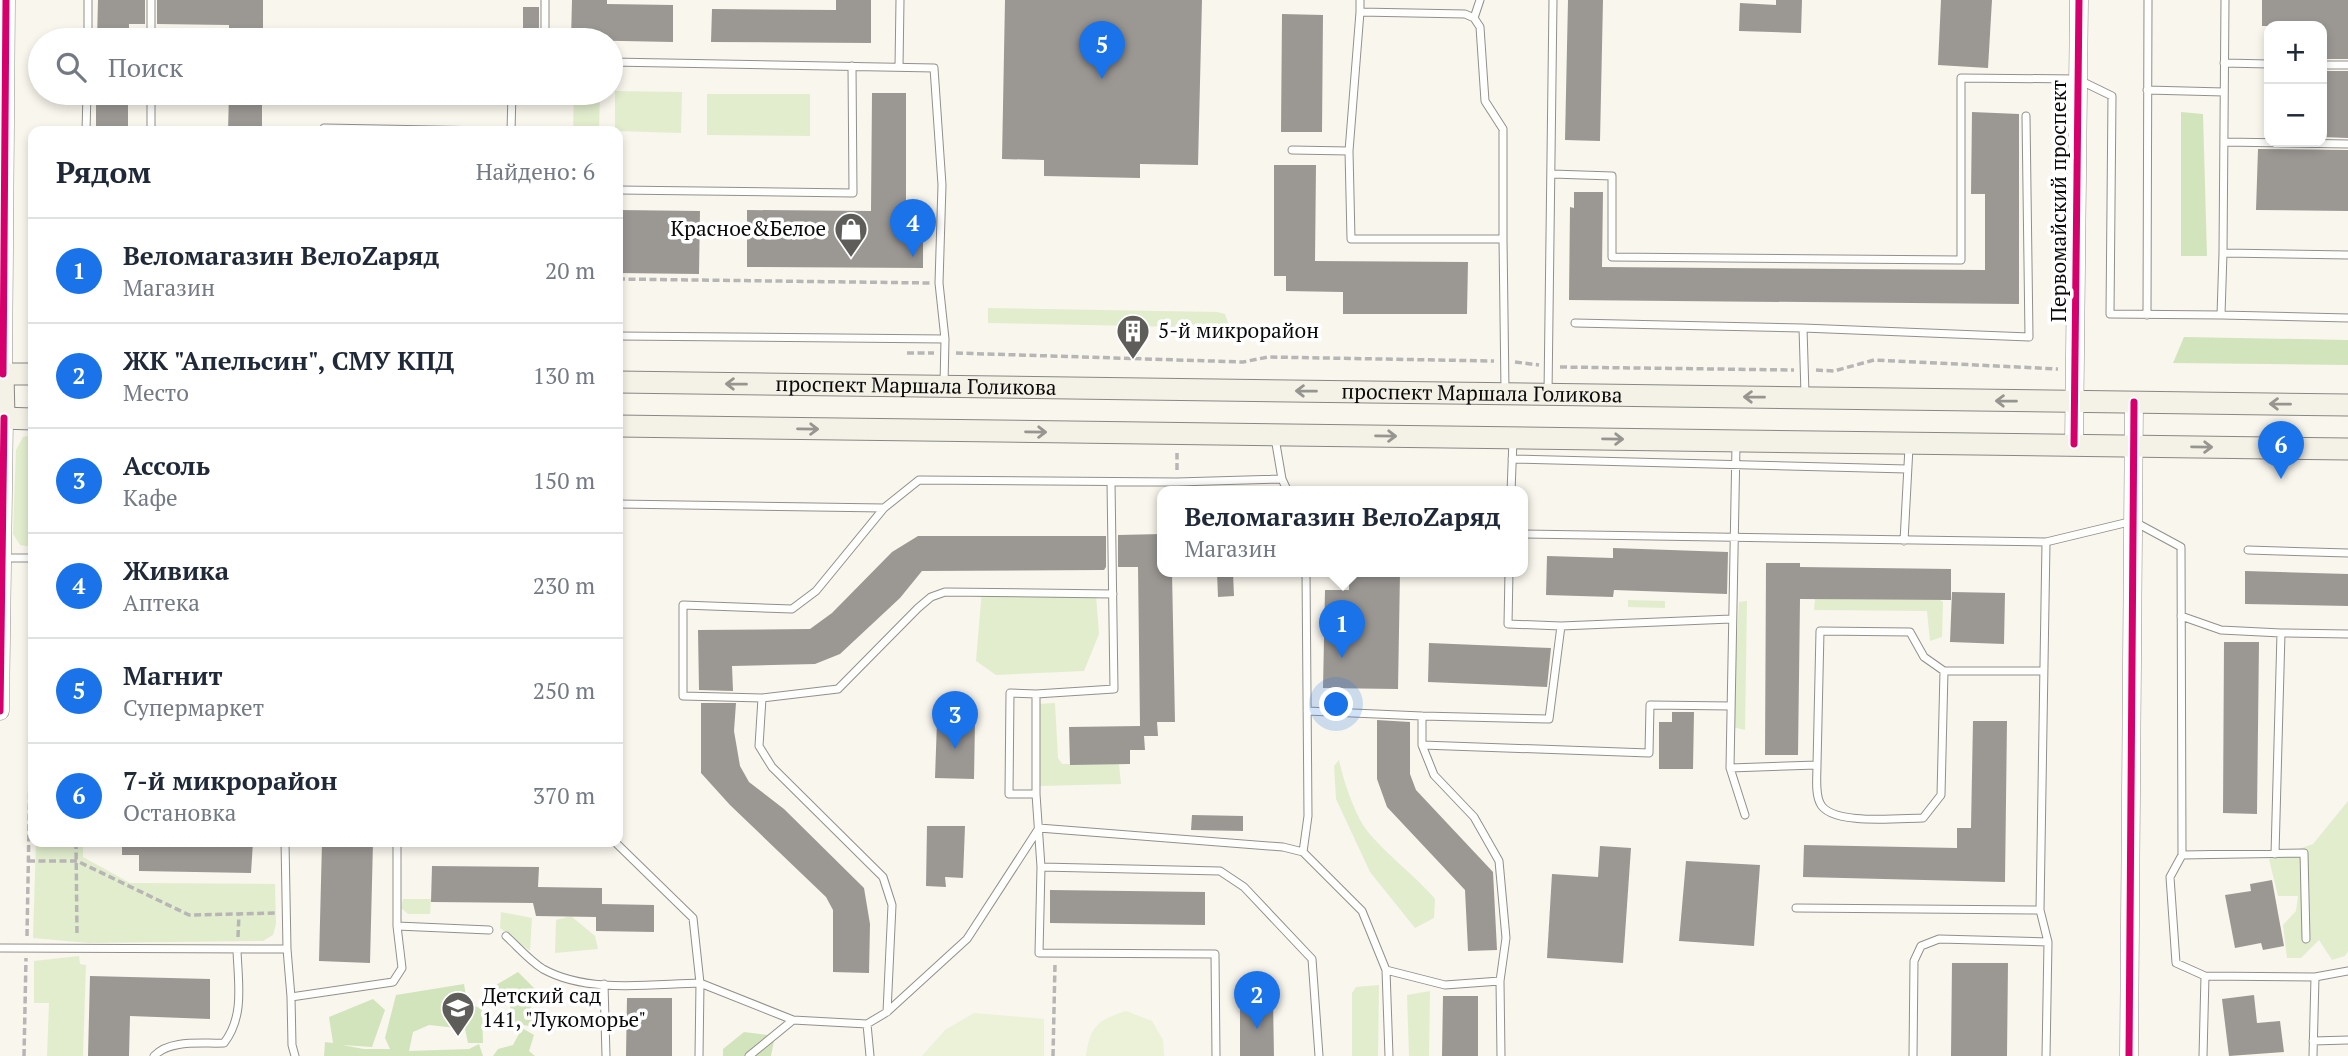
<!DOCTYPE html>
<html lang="ru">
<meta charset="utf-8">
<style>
body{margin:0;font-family:"PT Serif",serif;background:#f6f6f7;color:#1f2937}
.controls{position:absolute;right:21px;top:21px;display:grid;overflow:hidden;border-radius:14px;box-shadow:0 4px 10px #0003}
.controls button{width:63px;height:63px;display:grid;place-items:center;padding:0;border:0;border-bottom:2px solid #e0e1e3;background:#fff;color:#1f2937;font:35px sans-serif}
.you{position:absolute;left:1337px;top:705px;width:24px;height:24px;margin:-18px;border:5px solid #fff;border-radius:50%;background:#1a73e8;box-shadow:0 0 0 10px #1a73e833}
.badge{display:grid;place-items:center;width:46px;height:46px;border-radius:50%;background:#1a73e8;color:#fff;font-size:23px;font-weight:700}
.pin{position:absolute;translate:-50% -58px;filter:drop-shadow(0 2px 4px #0008)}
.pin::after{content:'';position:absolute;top:37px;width:24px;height:21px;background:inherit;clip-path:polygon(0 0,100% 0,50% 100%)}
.popup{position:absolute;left:1157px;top:486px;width:371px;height:91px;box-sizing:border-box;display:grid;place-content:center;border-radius:14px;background:#fff;filter:drop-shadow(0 2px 5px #0005);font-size:23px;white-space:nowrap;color:#747a83}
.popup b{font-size:26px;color:#1f2937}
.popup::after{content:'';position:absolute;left:50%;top:100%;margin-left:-14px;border:14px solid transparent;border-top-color:#fff}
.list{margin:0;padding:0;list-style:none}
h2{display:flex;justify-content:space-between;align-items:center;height:91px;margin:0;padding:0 28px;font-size:30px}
h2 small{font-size:23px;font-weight:400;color:#747a83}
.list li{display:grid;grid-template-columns:46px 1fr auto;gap:21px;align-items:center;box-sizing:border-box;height:105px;padding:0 28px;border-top:2px solid #e0e1e3}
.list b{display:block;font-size:26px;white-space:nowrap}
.list p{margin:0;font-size:23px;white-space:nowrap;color:#747a83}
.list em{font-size:23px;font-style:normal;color:#747a83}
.icon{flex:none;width:38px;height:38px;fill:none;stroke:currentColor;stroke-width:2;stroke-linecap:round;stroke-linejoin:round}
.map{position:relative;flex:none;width:2348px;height:1056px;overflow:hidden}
.search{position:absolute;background:#fff;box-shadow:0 4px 10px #0003;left:28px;top:28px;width:595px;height:77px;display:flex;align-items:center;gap:18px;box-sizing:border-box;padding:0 24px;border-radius:38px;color:#747a83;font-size:26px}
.panel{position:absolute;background:#fff;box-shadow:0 4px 10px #0003;left:28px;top:126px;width:595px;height:721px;border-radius:14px}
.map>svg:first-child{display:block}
.green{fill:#e2edce}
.forest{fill:#d2e4bc}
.pitch{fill:#ebf2d7}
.building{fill:#9b9894}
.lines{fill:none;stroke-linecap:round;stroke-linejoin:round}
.service-casing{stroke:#92908c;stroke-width:9}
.tertiary-casing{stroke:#92908c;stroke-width:19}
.secondary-casing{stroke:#888783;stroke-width:23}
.path{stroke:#b7b6b5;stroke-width:3.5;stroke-dasharray:7 3.5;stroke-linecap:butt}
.service{stroke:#fefefc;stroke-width:7}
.tertiary{stroke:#fefefc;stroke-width:18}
.secondary{stroke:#f4f2e7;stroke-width:21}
.cycleway-casing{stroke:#fff;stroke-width:11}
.cycleway{stroke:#d6006c;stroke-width:7}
.oneway{stroke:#96958f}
.labels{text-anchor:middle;stroke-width:7;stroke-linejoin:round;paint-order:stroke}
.street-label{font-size:21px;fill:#0a0a0a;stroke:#fff}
.poi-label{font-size:21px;fill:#0a0a0a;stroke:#fff;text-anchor:start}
</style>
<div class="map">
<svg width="2348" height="1056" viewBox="0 0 2348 1056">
<rect width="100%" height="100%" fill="#f9f6ed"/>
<path class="green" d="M615,91L682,92L681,133L615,131Z
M574,93H600L599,131H573Z
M707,94H810V136L707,135Z
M988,308L1217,312L1225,314L1230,328L988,323Z
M33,435V547L20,545L13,534L16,450L23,437Z
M982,590L1096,595L1099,634L1084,671L996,675L976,661Z
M1815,599L1940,600L1943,602L1942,637L1930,641L1927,611L1814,610Z
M1628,600L1665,601V608L1628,607Z
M1747,601L1745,730L1732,727L1739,602Z
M1055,703L1058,758L1062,764H1119L1121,784L1039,786L1037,704Z
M1339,760C1343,780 1353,808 1363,825C1377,847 1416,876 1435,899L1434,918L1415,928L1370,872L1336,799L1334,766Z
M2348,801V951L2345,956L2332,960L2319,940L2301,958H2287L2283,925L2296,911L2298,896H2278L2269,859L2313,844Z
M36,842H83V857L130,883L275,884L276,924L273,935L263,941L89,943L33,938Z
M403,899H431L430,914H408L401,908Z
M501,912L532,918L530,951L500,928Z
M571,916L595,936L598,949L555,953L556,920Z
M79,956L80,964L86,965L83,1056H47L49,1003H34V961Z
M1379,985L1378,1056H1352V993L1356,987Z
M1430,991L1429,1056H1409L1407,995Z"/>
<path class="forest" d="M2181,112L2203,114L2207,256H2181Z
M2184,337L2348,340V365L2173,363Z
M518,972L539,993L530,1009L533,1027L510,1022V1002L505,1006L491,988Z
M464,984L467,1003L482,1009L483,1043H468L465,1029L429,1025L413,1032L409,1051L469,1049L479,1044L483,1056H324L325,1042L333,1043L329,1017L373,999L385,1010L372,1047L342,1045L364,1049H390L385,1038L396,995Z
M522,1028L534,1035L529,1051L535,1056H493L498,1049L513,1045Z
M744,1032L775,1036L771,1056H723V1049Z"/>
<path class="pitch" d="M1126,1011L1152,1021L1163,1040L1164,1056H1086C1090,1026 1098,1020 1126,1011Z
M974,1013L1044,1019V1056H922L945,1030Z"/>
<path class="building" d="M98,0H145V24H129V40H97Z
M157,0H263V40H229V25L157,24Z
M572,0H607V4L673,5V42L571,40Z
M836,0H871V43L711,42L712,9L836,10Z
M1005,0H1202L1198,165L1140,164V178L1044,176V160L1002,159Z
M1568,0H1603L1600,141L1565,140Z
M1776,0H1802L1801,33L1739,31L1740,3L1776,5Z
M1941,0H1992L1988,68L1938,65Z
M2262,0H2348V59H2322V26H2262Z
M523,7H539V37H523Z
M1282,14L1323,15L1322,132H1281Z
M2322,71H2348V138L2322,137Z
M96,93H128V131H96Z
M229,93H262V131H228Z
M872,93H906V207H923V268L747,267V210L871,211Z
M1972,112L2019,114V304L1569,300L1570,207L1574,208V192H1603L1602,267L1985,270V194H1971Z
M2258,149L2348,150V211L2256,210Z
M1274,165H1316L1315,261L1468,262L1467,314H1343V292L1286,291V276H1274Z
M618,210L700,211L699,274L618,273Z
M1162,534V572H1172L1175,722H1157L1158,736H1144L1145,750H1130V764L1070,765L1069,727L1140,726L1138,567H1118V535Z
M918,536H1106V567L1104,570L922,571L900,598L840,654L815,664L732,666L733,691L699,690L698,630L810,629L832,613L892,552Z
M1613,548L1728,552L1727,594L1614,590L1613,597L1546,595L1547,556L1613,558Z
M1766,563H1800V567L1951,569V600L1800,599L1798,755H1765Z
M2245,571L2348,574V606L2245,604Z
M1217,572H1233L1234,596L1218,597Z
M1349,572H1400L1398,689L1323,688L1325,590H1349Z
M1952,592L2005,593L2004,644L1950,642Z
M2224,642H2259L2257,814L2223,813Z
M1429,643L1551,648L1547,687L1428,682Z
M701,703H736L734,731L740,766L749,782L784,809L864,888L870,924L869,973L833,972V910L826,897L730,805L701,773Z
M1672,712H1694L1693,769H1659V722H1672Z
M975,720L974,779L935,778L937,721Z
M1377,720L1410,722V774L1416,790L1493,872L1497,950L1468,951L1465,890L1387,807L1377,779Z
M1973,721H2007L2005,882L1803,877L1804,845L1957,848V828H1971Z
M1192,815L1243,816V831L1191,830Z
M927,826H965L963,878L945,877L946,887L926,886Z
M122,842H253L251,873L139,871V855H122Z
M322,842H373L370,963L319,961Z
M1600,846L1631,848L1623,963L1547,958L1552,874L1598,877Z
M1686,861L1760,865L1754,946L1679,941Z
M432,866L539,867L538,887L602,888V904L654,905V932L596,931V917L536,916L533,903L431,902Z
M2272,880L2284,946L2263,950L2261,943L2235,948L2225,895L2251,891L2250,884Z
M1050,890L1205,892V925L1050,923Z
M1952,963H2008L2007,1056H1951Z
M90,976L210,979V1019L130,1016L129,1056H88Z
M2254,995L2257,1023L2280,1021L2284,1052L2229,1056L2222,999Z
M1443,996H1478V1056H1442Z
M627,998H672V1056H626Z
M1273,1001L1274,1056H1240V1002Z"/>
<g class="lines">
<defs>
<path id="service" d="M1360,0V12
M2225,0L2223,253L2348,255
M1474,18L1480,0
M331,38L433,40
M88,40V0
M151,40V0
M545,40V0
M611,62L934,68L942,185L939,283L945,339L944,384
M2224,63L2269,64
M2322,65H2348
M899,67L900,0
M2147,90L2224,92
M86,131L87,93
M151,131V93
M324,131V128L490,131
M511,131L512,93
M2224,142L2348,144
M1292,150L1349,151
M1552,174L1612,176V257L1961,260V78L2077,79L2112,96L2110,314L2221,315L2223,253
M618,190L853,193L852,66
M1503,239V129L1485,101L1480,27L1474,18L1465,14L1360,12L1349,151L1351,239H1503L1505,390
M2147,315L2148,0
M2221,315L2348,318
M1575,323L1803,328
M618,336L945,339
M1548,394L1553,0
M1805,394L1803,328L2029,337L2026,116
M1275,438L1282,479L1288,492
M1736,445L1730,768L1817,765L1820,631L1910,632L1924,657L1944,671H2043
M1512,459L1907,469
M1511,492L1513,440
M618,504L884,508L919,480L1177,482L1282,479
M1522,534L2046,542
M1904,541L1909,447
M2248,550L2348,553
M2,558H33
M1509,572L1508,624L1561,626L1731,619
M2181,616L2221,630L2281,633
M1036,694L1010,693L1009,794H1036V694L1114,689L1111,482
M762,698L683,696V605L792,609L816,591L884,508
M1307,711L1422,716
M1422,745L1649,753L1650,705L1731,706
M1817,765C1817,777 1815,793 1820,803C1830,826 1900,818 1923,818L1941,795L1944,671
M1730,768L1745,815
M1036,794L1041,867L1039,953L1215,954L1216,1056
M397,842V926L489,930
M615,842L693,918L700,983L793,1020
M1303,852L1308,816L1306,572
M2275,854L2281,633L2348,634
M2182,855L2304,853L2306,939
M1041,867L1220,871L1244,887L1312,959L1319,1056
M1796,908L2040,910L2046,542L2133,521L2181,547L2182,855L2170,877L2176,963L2205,976L2203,1056
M2040,910L2048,942L2046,1056
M506,936C518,947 530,961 543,969C588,994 651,984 700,983L699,1056
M0,948L287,949L285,842
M287,949L291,997L393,982L402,968L397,926
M1386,970L1445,985L1500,981
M2205,976L2315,977L2348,971
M604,984L606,1056
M291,997L292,1045L295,1056
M887,1012L892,905L883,877L772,767L759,746L762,698L838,689L918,608L931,597L945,592L1113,594
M867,1024L870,1056
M2313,1041L2348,1040
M154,1056C170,1039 202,1044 224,1043C245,1016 238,982 237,950
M749,1056L793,1020L867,1024L887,1012L967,939L1039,828L1283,847L1303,852L1362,911L1386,970L1389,1056
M1501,1056L1500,981L1506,938L1499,861L1474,817L1434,775L1422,745V716L1549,719L1561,626
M1913,1056L1914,961L1921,946L1939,939L2048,942
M2313,1056L2315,977"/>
<path id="tertiary" d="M3,374L6,0
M2074,444L2079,0
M0,711L4,418
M2129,1056L2134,402"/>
<g id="secondary">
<path d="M0,374H33"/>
<path d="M3,374L4,418"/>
<path id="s1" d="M618,382L2348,405"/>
<path d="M0,418L33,419"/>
<path d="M618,426L2348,449"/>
</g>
</defs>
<use href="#service" class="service-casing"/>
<use href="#tertiary" class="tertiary-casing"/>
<use href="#secondary" class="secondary-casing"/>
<path class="path" d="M618,279L930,283
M907,353H934
M956,353L1243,362L1268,357L1494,361
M1515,362L1539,365
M1560,367L1794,370
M1816,370L1834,371L1874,360L2058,369
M1177,470V453
M76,842L77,936
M28,861H77L189,915L275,913
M27,936L33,606
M238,937L239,914
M24,1056L26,958
M1053,1056L1055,964"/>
<use href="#service" class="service"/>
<use href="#tertiary" class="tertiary"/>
<use href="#secondary" class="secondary"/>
<defs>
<path id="cycleway" d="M3,374L6,0
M2074,444L2079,0
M0,711L4,418
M2129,1056L2134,402"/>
</defs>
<use href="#cycleway" class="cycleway-casing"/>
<use href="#cycleway" class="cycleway"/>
</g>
<defs><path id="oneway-shaft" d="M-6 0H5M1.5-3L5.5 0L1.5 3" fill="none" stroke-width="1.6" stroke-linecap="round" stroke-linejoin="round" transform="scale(1.75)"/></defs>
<g class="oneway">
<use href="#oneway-shaft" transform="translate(736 384) rotate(-179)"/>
<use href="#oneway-shaft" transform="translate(1306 391) rotate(-179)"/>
<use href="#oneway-shaft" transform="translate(1754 397) rotate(-179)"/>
<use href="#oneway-shaft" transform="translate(2006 401) rotate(-179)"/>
<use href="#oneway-shaft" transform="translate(2280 404) rotate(-179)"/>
<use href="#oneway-shaft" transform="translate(808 429) rotate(1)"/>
<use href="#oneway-shaft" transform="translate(1036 432) rotate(1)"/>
<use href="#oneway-shaft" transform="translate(1386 436) rotate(1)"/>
<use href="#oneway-shaft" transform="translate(1613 439) rotate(1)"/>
<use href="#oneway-shaft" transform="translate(2202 447) rotate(1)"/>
</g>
<defs>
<symbol id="shop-pin" viewBox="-11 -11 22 30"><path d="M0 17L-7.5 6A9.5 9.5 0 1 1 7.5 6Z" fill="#5e5d59" stroke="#fff"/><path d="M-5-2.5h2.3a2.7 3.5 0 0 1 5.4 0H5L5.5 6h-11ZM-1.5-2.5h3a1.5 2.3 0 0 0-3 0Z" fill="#fff"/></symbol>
<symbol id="building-pin" viewBox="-11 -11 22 30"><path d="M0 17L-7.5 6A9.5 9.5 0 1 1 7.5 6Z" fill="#5e5d59" stroke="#fff"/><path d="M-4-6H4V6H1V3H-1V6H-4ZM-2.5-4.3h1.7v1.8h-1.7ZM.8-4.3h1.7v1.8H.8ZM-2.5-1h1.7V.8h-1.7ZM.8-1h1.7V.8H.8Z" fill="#fff"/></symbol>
<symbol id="school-pin" viewBox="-11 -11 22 30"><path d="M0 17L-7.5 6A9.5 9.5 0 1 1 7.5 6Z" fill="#5e5d59" stroke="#fff"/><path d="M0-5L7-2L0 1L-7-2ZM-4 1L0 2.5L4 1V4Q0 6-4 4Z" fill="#fff"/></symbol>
</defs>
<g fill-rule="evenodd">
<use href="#shop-pin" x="832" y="210" width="38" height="52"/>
<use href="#building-pin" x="1114" y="312" width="38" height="52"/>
<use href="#school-pin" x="439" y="989" width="38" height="52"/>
</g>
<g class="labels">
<g class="street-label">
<text transform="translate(2059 201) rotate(-90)" y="7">Первомайский проспект</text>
<text dy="7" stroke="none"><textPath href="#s1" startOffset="298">проспект Маршала Голикова</textPath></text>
<text dy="7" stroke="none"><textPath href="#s1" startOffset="864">проспект Маршала Голикова</textPath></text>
</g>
<g class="poi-label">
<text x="826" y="236" text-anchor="end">Красное&amp;Белое</text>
<text x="1158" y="338">5-й микрорайон</text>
<text x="482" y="1003">Детский сад<tspan x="482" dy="24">141, "Лукоморье"</tspan></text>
</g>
</g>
</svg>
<div class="controls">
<button>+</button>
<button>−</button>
</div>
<div class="you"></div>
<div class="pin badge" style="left:1342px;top:658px">1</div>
<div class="popup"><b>Веломагазин ВелоZаряд</b>Магазин</div>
<div class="pin badge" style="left:1257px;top:1029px">2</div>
<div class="pin badge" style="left:955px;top:749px">3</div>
<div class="pin badge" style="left:913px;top:257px">4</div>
<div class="pin badge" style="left:1102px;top:79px">5</div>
<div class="pin badge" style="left:2281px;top:479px">6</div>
<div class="search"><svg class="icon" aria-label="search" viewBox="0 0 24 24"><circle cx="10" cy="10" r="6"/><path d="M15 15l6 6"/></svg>Поиск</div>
<section class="panel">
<h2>Рядом<small>Найдено: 6</small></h2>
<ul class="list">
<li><span class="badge">1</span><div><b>Веломагазин ВелоZаряд</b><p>Магазин</p></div><em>20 m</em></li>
<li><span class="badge">2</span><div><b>ЖК &quot;Апельсин&quot;, СМУ КПД</b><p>Место</p></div><em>130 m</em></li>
<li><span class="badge">3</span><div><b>Ассоль</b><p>Кафе</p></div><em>150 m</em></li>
<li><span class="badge">4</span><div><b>Живика</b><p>Аптека</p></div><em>230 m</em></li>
<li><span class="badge">5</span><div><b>Магнит</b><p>Супермаркет</p></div><em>250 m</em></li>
<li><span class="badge">6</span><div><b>7-й микрорайон</b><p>Остановка</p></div><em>370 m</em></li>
</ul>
</section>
</div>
